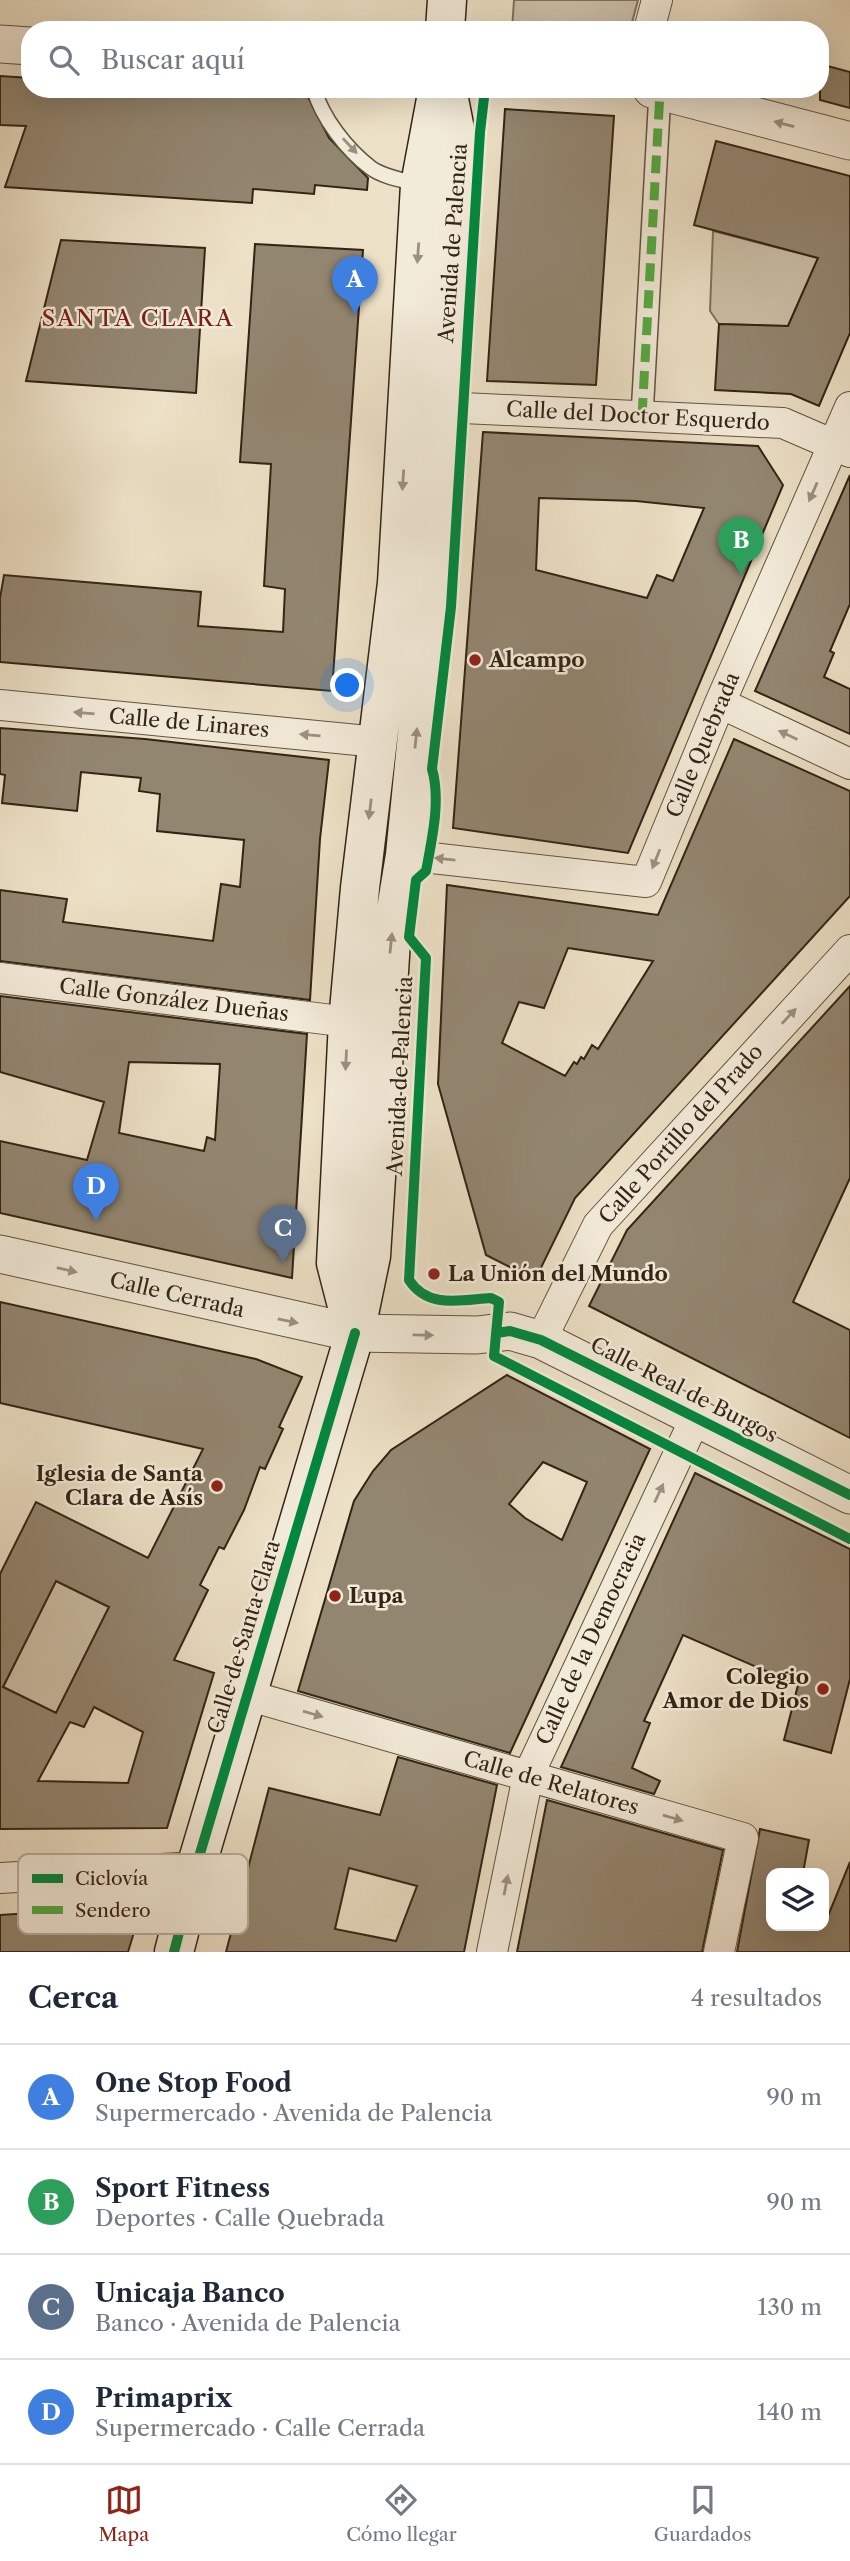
<!DOCTYPE html>
<html lang="es">
<meta charset="utf-8">
<style>
body{margin:0;font-family:"Libre Caslon Text",serif;background:#f6f6f7;color:#1f2937}
.controls{position:absolute;right:21px;bottom:21px;display:grid;overflow:hidden;border-radius:14px;box-shadow:0 7px 28px #0002}
.controls button{width:63px;height:63px;display:grid;place-items:center;padding:0;border:0;border-bottom:2px solid #e0e1e3;background:#fff;color:#1f2937;font:35px sans-serif}
.you{position:absolute;left:348px;top:686px;width:24px;height:24px;margin:-18px;border:5px solid #fff;border-radius:50%;background:#1a73e8;box-shadow:0 0 0 10px #1a73e833}
.badge{display:grid;place-items:center;width:46px;height:46px;border-radius:50%;background:#8f2418;color:#fff;font-size:23px;font-weight:700}
.pin{position:absolute;translate:-50% -58px;filter:drop-shadow(0 2px 4px #0008)}
.pin::after{content:'';position:absolute;top:37px;width:24px;height:21px;background:inherit;clip-path:polygon(0 0,100% 0,50% 100%)}
.list{margin:0;padding:0;list-style:none}
h2{display:flex;justify-content:space-between;align-items:center;height:91px;margin:0;padding:0 28px;font-size:30px}
h2 small{font-size:23px;font-weight:400;color:#747a83}
.list li{display:grid;grid-template-columns:46px 1fr auto;gap:21px;align-items:center;box-sizing:border-box;height:105px;padding:0 28px;border-top:2px solid #e0e1e3}
.list b{display:block;font-size:26px;white-space:nowrap}
.list p{margin:0;font-size:23px;white-space:nowrap;color:#747a83}
.list em{font-size:23px;font-style:normal;color:#747a83}
.icon{flex:none;width:38px;height:38px;fill:none;stroke:currentColor;stroke-width:2;stroke-linecap:round;stroke-linejoin:round}
.map{position:relative;flex:none;width:850px;height:1952px;overflow:hidden}
.search{position:absolute;background:#fff;box-shadow:0 7px 28px #0002;left:21px;right:21px;top:21px;height:77px;display:flex;align-items:center;gap:18px;box-sizing:border-box;padding:0 24px;border-radius:28px;color:#747a83;font-size:26px}
.sheet{height:511px;background:#fff}
nav{display:flex;justify-content:space-around;align-items:center;box-sizing:border-box;height:98px;border-top:2px solid #e0e1e3;background:#fff;font-size:19px;color:#747a83}
nav a{display:grid;justify-items:center;gap:4px}
nav .on{color:#8f2418}
.map>svg:first-child{display:block}
.green{fill:#ccc0a8;stroke:#7f725e;stroke-width:2}
.building{fill:#938671;stroke:#322414;stroke-width:2;fill-rule:evenodd}
.lines{fill:none;stroke-linecap:round;stroke-linejoin:round}
.service-casing{stroke:#605340;stroke-width:17}
.pedestrian-casing{stroke:#605340;stroke-width:24}
.minor-casing{stroke:#605340;stroke-width:32}
.tertiary-casing{stroke:#605340;stroke-width:39}
.secondary-casing{stroke:#322414;stroke-width:41}
.service{stroke:#f3ebda;stroke-width:14}
.pedestrian{stroke:#f3ebda;stroke-width:21}
.minor{stroke:#f3ebda;stroke-width:30}
.tertiary{stroke:#f3ebda;stroke-width:37}
.secondary{stroke:#f3ebda;stroke-width:38}
.quiet{stroke:#54aa42;stroke-width:9;stroke-dasharray:18 9;stroke-linecap:butt}
.cycleway-casing{stroke:#f3ebda;stroke-width:15}
.cycleway{stroke:#00873e;stroke-width:10}
.oneway{fill:#9c9181}
.poi-dot{fill:#8f2418;stroke:#f3ebda;stroke-width:2.5}
.labels{text-anchor:middle;stroke-width:5;stroke-linejoin:round;paint-order:stroke}
.street-label{font-size:21px;fill:#322414;stroke:#f3ebda}
.poi-label{font-size:21px;font-weight:bold;fill:#322414;stroke:#f3ebda;text-anchor:start}
.neighbourhood-label{font-size:23px;letter-spacing:2px;fill:#7a1f14;stroke:#f3ebda}
.key{fill:#f3ebda;stroke:#b9af9f;stroke-width:2}
.key-label{font-size:19px;fill:#322414}
</style>
<div class="map">
<svg width="850" height="1952" viewBox="0 0 850 1952">
<rect width="100%" height="100%" fill="#ece0c6"/>
<filter id="stains"><feTurbulence type="fractalNoise" baseFrequency=".00286" numOctaves="4"/><feColorMatrix values="0 0 0 0 .2 0 0 0 0 .09 0 0 0 0 .02 0 0 0 .5 -.17"/></filter>
<radialGradient id="worn" r=".72"><stop offset=".6" stop-color="#630" stop-opacity="0"/><stop offset="1" stop-color="#630" stop-opacity=".3"/></radialGradient>
<path class="green" d="M514,0H638L630,30H512Z
M713,231L818,258L788,326L719,324L710,311Z
M56,1581L109,1607L56,1713L3,1687Z"/>
<path class="building" d="M820,64L850,72V108L820,100Z
M0,76L30,78V89L305,91L329,138L368,178L367,190L315,185L314,194L253,189L252,203L5,187L26,126L0,125Z
M505,109L614,116L596,385L487,381Z
M716,141L850,176V333L819,406L791,394L715,390L719,324L788,326L818,258L694,225Z
M61,240L205,248L196,393L26,381Z
M255,244L363,250L332,691L0,662V598L4,575L201,592L198,626L283,632L285,589L264,586L271,464L240,462Z
M483,432L758,446L783,485L628,853L453,828ZM539,498L636,501L704,508L673,581L657,575L647,598L536,570Z
M850,475V604L830,651L834,653L824,677L850,689V734L755,691Z
M0,728L145,739L329,760L320,839L310,1000L0,961V890L67,899L63,922L213,941L221,884L240,887L244,840L157,831L160,794L139,791L141,778L81,772L77,811L2,803L5,775L0,774Z
M734,739L850,791V896L575,1198L535,1280L486,1255L438,1084L447,885L658,915ZM568,948L653,961L598,1049L592,1045L584,1059L581,1057L577,1064L574,1062L565,1076L502,1043L519,1002L544,1008Z
M850,986V1178L793,1302L850,1330V1438L589,1306L627,1230Z
M0,996L307,1034L292,1278L0,1213V1141L87,1160L104,1102L0,1072ZM129,1062L220,1064L215,1140L207,1137L204,1151L119,1133Z
M0,1302L256,1359L302,1377L279,1427L283,1429L265,1469L260,1467L244,1510L224,1549L219,1547L200,1585L208,1590L174,1660L214,1673L167,1828L0,1829V1574L36,1502L148,1558L203,1449L0,1403ZM56,1581L109,1607L56,1713L3,1687ZM94,1707L143,1732L128,1783L38,1781L70,1722L84,1727Z
M507,1375L650,1449L510,1753L298,1691L354,1501L373,1471L391,1450ZM543,1462L587,1482L562,1540L525,1518L509,1504Z
M695,1473L850,1549V1679L831,1753L784,1740L798,1685L683,1635L644,1721L650,1723L632,1768L660,1781L654,1794L561,1767Z
M398,1757L497,1785L464,1952H226L269,1788L380,1815ZM349,1868L417,1886L396,1941L335,1929Z
M547,1800L723,1850L702,1952H517Z
M760,1829L809,1840L803,1873H771V1926H824L850,1862V1952H737Z
M142,1906L128,1952H0V1915Z"/>
<g class="lines">
<defs>
<path id="service" d="M314,89C322,118 347,150 371,168C383,177 404,180 418,184"/>
<path id="pedestrian" d="M642,416L660,92"/>
<path id="minor" d="M649,30L657,0
M442,407L783,423L850,452
M720,703L850,764
M0,705L378,742
M405,855L646,882L720,703L850,407
M0,978L348,1022
M541,1340L598,1225L850,950
M247,1695L743,1838L719,1952
M0,1878L196,1867
M492,1952L528,1776L696,1417"/>
<path id="tertiary" d="M0,44L30,46
M652,89L850,141
M0,1254L355,1333L477,1335L510,1331L541,1340L850,1495"/>
<path id="secondary" d="M445,30L447,0
M352,1325L336,1263L348,1022L360,888L397,583L420,185L437,94
M174,1952L196,1867L355,1333L371,1256L391,940L405,855L431,595L455,130L447,89"/>
</defs>
<use href="#service" class="service-casing"/>
<use href="#pedestrian" class="pedestrian-casing"/>
<use href="#minor" class="minor-casing"/>
<use href="#tertiary" class="tertiary-casing"/>
<use href="#secondary" class="secondary-casing"/>
<use href="#service" class="service"/>
<use href="#pedestrian" class="pedestrian"/>
<use href="#minor" class="minor"/>
<use href="#tertiary" class="tertiary"/>
<use href="#secondary" class="secondary"/>
<path class="quiet" d="M642,416L660,92"/>
<defs>
<path id="cycleway" d="M485,89L480,132L451,607L432,769C441,800 432,839 426,871L416,880L409,937L426,958L409,1280C428,1309 460,1300 491,1298L499,1302L494,1356L850,1539
M497,1333L510,1331L541,1340L850,1495
M174,1952L196,1867L355,1333"/>
</defs>
<use href="#cycleway" class="cycleway-casing"/>
<use href="#cycleway" class="cycleway"/>
</g>
<defs><path id="oneway-solid" d="M-6-.8H1V-3.2L6.5 0L1 3.2V.8H-6Z" transform="scale(1.75)"/></defs>
<g class="oneway">
<use href="#oneway-solid" transform="translate(784 124) rotate(-165)"/>
<use href="#oneway-solid" transform="translate(350 146) rotate(47)"/>
<use href="#oneway-solid" transform="translate(418 253) rotate(94)"/>
<use href="#oneway-solid" transform="translate(403 480) rotate(94)"/>
<use href="#oneway-solid" transform="translate(813 492) rotate(114)"/>
<use href="#oneway-solid" transform="translate(84 713) rotate(-175)"/>
<use href="#oneway-solid" transform="translate(310 735) rotate(-175)"/>
<use href="#oneway-solid" transform="translate(788 735) rotate(-155)"/>
<use href="#oneway-solid" transform="translate(416 738) rotate(-84)"/>
<use href="#oneway-solid" transform="translate(370 809) rotate(97)"/>
<use href="#oneway-solid" transform="translate(445 859) rotate(-174)"/>
<use href="#oneway-solid" transform="translate(656 859) rotate(112)"/>
<use href="#oneway-solid" transform="translate(391 943) rotate(-84)"/>
<use href="#oneway-solid" transform="translate(789 1016) rotate(-47)"/>
<use href="#oneway-solid" transform="translate(346 1060) rotate(93)"/>
<use href="#oneway-solid" transform="translate(67 1270) rotate(13)"/>
<use href="#oneway-solid" transform="translate(288 1321) rotate(12)"/>
<use href="#oneway-solid" transform="translate(423 1335) rotate(1)"/>
<use href="#oneway-solid" transform="translate(659 1493) rotate(-65)"/>
<use href="#oneway-solid" transform="translate(313 1714) rotate(16)"/>
<use href="#oneway-solid" transform="translate(673 1818) rotate(16)"/>
<use href="#oneway-solid" transform="translate(506 1885) rotate(-79)"/>
</g>
<g class="poi-dot">
<circle cx="475" cy="660" r="7"/>
<circle cx="434" cy="1274" r="7"/>
<circle cx="217" cy="1486" r="7"/>
<circle cx="335" cy="1596" r="7"/>
<circle cx="823" cy="1689" r="7"/>
</g>
<g class="labels">
<g class="street-label">
<text transform="translate(453 243) rotate(-86)" y="7">Avenida de Palencia</text>
<text transform="translate(638 416) rotate(3)" y="7">Calle del Doctor Esquerdo</text>
<text transform="translate(189 723) rotate(5)" y="7">Calle de Linares</text>
<text transform="translate(703 745) rotate(-67)" y="7">Calle Quebrada</text>
<text transform="translate(174 1000) rotate(7)" y="7">Calle González Dueñas</text>
<text transform="translate(400 1076) rotate(-87)" y="7">Avenida de Palencia</text>
<text transform="translate(681 1134) rotate(-48)" y="7">Calle Portillo del Prado</text>
<text transform="translate(177 1295) rotate(13)" y="7">Calle Cerrada</text>
<text transform="translate(684 1390) rotate(27)" y="7">Calle Real de Burgos</text>
<text transform="translate(244 1637) rotate(-73)" y="7">Calle de Santa Clara</text>
<text transform="translate(591 1639) rotate(-65)" y="7">Calle de la Democracia</text>
<text transform="translate(551 1783) rotate(16)" y="7">Calle de Relatores</text>
</g>
<g class="poi-label">
<text x="489" y="667">Alcampo</text>
<text x="448" y="1281">La Unión del Mundo</text>
<text x="203" y="1481" text-anchor="end">Iglesia de Santa<tspan x="203" dy="24">Clara de Asís</tspan></text>
<text x="349" y="1603">Lupa</text>
<text x="809" y="1684" text-anchor="end">Colegio<tspan x="809" dy="24">Amor de Dios</tspan></text>
</g>
<g class="neighbourhood-label">
<text x="138" y="326">SANTA CLARA</text>
</g>
</g>
<rect x="18" y="1854" width="230" height="80" rx="10" class="key"/>
<rect x="32" y="1874" width="31" height="9" fill="#00873e"/>
<rect x="32" y="1906" width="31" height="8" fill="#54aa42"/>
<g class="key-label">
<text x="75" y="1885">Ciclovía</text>
<text x="75" y="1917">Sendero</text>
</g>
<rect width="100%" height="100%" filter="url(#stains)"/>
<rect width="100%" height="100%" fill="url(#worn)"/>
</svg>
<div class="controls">
<button><svg class="icon" aria-label="layers" viewBox="0 0 24 24"><path d="M12 4l9 5-9 5-9-5zM3 14l9 5 9-5"/></svg></button>
</div>
<div class="you"></div>
<div class="pin badge" style="left:355px;top:314px;background:#3f7fe0">A</div>
<div class="pin badge" style="left:741px;top:575px;background:#2e9e5b">B</div>
<div class="pin badge" style="left:283px;top:1263px;background:#5c6f8a">C</div>
<div class="pin badge" style="left:96px;top:1221px;background:#3f7fe0">D</div>
<div class="search"><svg class="icon" aria-label="search" viewBox="0 0 24 24"><circle cx="10" cy="10" r="6"/><path d="M15 15l6 6"/></svg>Buscar aquí</div>
</div>
<section class="sheet">
<h2>Cerca<small>4 resultados</small></h2>
<ul class="list">
<li><span class="badge" style="background:#3f7fe0">A</span><div><b>One Stop Food</b><p>Supermercado · Avenida de Palencia</p></div><em>90 m</em></li>
<li><span class="badge" style="background:#2e9e5b">B</span><div><b>Sport Fitness</b><p>Deportes · Calle Quebrada</p></div><em>90 m</em></li>
<li><span class="badge" style="background:#5c6f8a">C</span><div><b>Unicaja Banco</b><p>Banco · Avenida de Palencia</p></div><em>130 m</em></li>
<li><span class="badge" style="background:#3f7fe0">D</span><div><b>Primaprix</b><p>Supermercado · Calle Cerrada</p></div><em>140 m</em></li>
</ul>
</section>
<nav>
<a class="on"><svg class="icon" aria-label="map" viewBox="0 0 24 24"><path d="M3 6l6-2 6 2 6-2v14l-6 2-6-2-6 2zM9 4v14M15 6v14"/></svg>Mapa</a>
<a><svg class="icon" aria-label="directions" viewBox="0 0 24 24"><path d="M12 3l9 9-9 9-9-9zM9 14v-3h6M13 9l2 2-2 2"/></svg>Cómo llegar</a>
<a><svg class="icon" aria-label="saved" viewBox="0 0 24 24"><path d="M7 4h10v16l-5-4-5 4z"/></svg>Guardados</a>
</nav>
